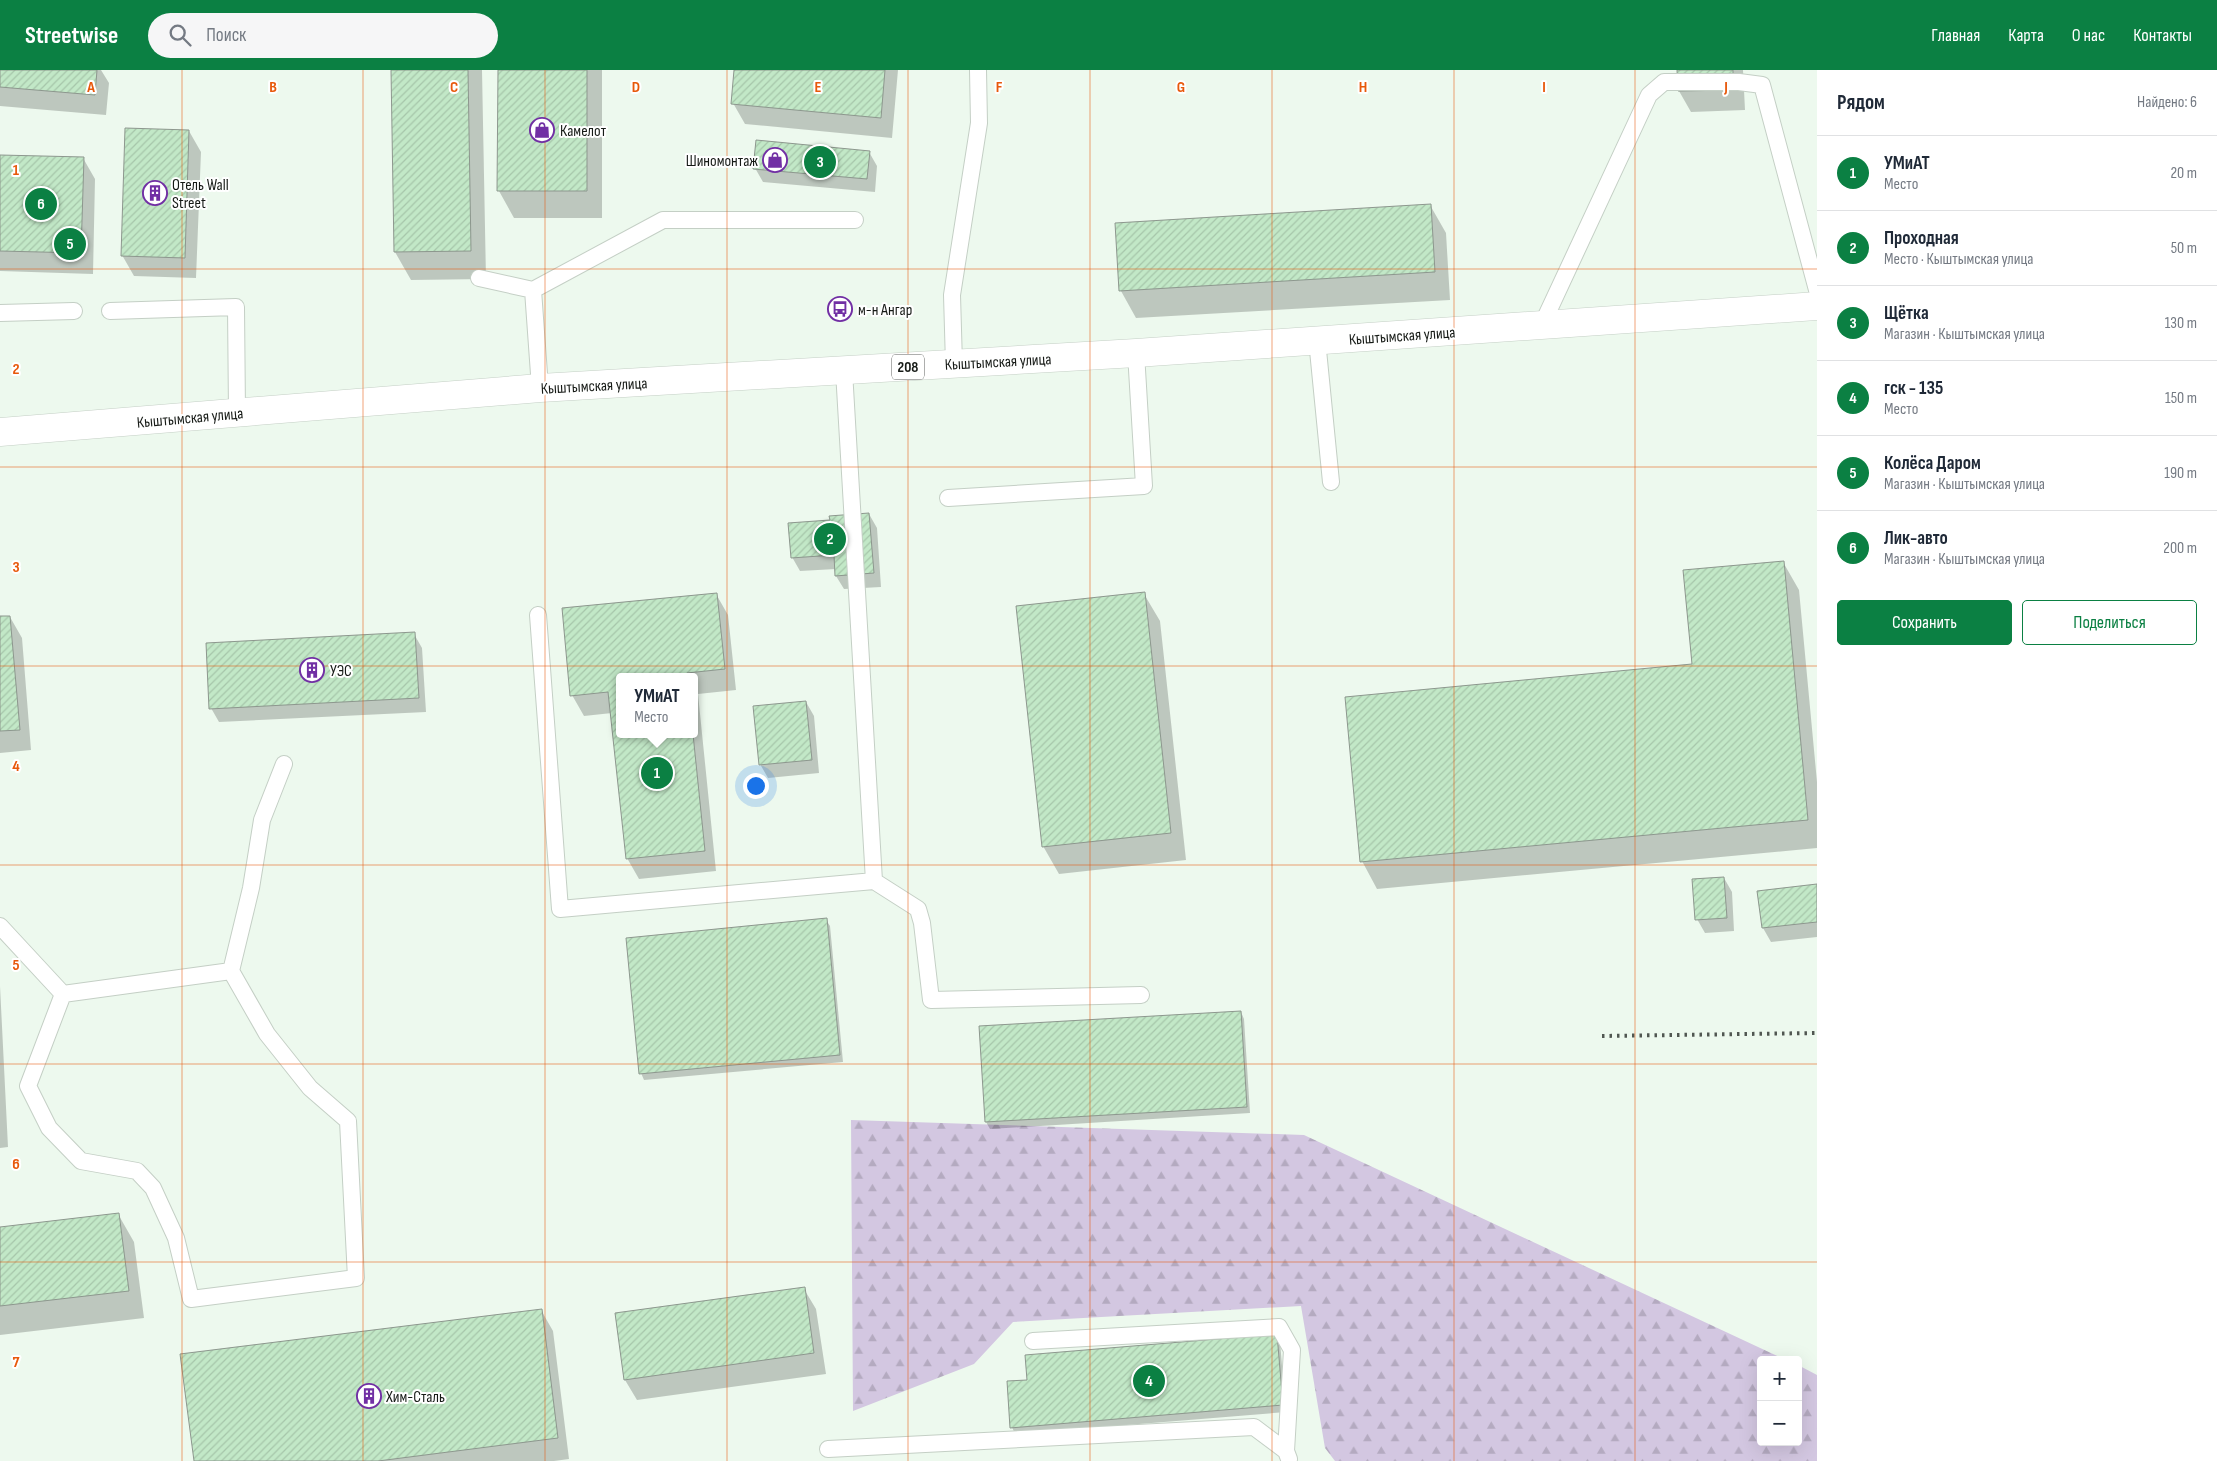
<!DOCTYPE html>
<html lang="ru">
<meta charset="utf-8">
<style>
body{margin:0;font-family:"Sofia Sans Condensed",sans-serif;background:#f6f6f7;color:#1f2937}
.controls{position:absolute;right:15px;bottom:15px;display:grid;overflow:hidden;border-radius:5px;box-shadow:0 5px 20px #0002}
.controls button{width:45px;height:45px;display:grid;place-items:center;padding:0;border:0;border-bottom:1px solid #e0e1e3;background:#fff;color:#1f2937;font:25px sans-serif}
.you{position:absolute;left:755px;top:715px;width:18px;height:18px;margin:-12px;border:4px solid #fff;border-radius:50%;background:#1a73e8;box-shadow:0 0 0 8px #1a73e833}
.badge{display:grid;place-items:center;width:32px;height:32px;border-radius:50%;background:#0b8043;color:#fff;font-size:16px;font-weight:700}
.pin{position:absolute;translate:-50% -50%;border:2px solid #fff;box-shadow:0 1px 5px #0006}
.popup{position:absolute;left:616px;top:603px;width:82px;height:65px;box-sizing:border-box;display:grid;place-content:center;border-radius:5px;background:#fff;filter:drop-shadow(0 1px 4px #0005);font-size:16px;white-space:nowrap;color:#747a83}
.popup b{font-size:19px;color:#1f2937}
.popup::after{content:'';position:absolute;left:50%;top:100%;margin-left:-10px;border:10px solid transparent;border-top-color:#fff}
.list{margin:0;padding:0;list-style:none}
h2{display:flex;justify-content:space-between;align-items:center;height:65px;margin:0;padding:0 20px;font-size:21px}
h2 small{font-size:16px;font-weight:400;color:#747a83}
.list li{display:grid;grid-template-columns:32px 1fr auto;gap:15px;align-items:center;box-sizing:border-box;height:75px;padding:0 20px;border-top:1px solid #e0e1e3}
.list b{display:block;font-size:19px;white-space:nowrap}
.list p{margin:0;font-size:16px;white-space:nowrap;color:#747a83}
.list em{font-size:16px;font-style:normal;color:#747a83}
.actions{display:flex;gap:10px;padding:15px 20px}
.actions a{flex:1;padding:11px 0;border:1px solid #0b8043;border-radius:5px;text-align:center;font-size:18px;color:#0b8043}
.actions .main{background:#0b8043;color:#fff}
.icon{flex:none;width:28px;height:28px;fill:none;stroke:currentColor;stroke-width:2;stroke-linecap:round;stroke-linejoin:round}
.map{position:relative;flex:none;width:1817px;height:1391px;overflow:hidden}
header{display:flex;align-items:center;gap:30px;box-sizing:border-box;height:70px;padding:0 25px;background:#0b8043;color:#fff}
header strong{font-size:24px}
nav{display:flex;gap:28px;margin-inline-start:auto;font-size:18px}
.search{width:350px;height:45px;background:#f6f6f7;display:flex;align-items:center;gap:12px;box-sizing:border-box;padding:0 18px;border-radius:28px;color:#747a83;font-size:19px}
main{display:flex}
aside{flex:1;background:#fff}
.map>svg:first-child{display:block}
.forest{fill:url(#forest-firs)}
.shadow{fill:#0003;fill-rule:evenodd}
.building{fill:url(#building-hatch);stroke:#8d978e}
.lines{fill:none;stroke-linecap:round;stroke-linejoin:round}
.lane-casing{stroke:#c4cfc5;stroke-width:18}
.primary-casing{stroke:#c4cfc5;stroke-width:29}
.lane{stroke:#fff;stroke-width:16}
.primary{stroke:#fff;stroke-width:28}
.rail{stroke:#505751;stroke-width:4;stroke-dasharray:2.5 5;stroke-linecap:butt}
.grid{fill:none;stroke:#e8590c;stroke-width:1;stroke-opacity:0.55}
.labels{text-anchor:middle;stroke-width:4;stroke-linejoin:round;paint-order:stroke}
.shield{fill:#fff;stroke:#5c5f5c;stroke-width:1}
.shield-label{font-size:15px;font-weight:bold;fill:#161a16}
.poi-label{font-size:16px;fill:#161a16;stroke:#fff;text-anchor:start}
.street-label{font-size:16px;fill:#161a16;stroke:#fff}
.grid-label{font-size:16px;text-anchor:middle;font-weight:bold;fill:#e8590c;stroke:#fff;stroke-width:4;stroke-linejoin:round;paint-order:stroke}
</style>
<header>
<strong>Streetwise</strong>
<div class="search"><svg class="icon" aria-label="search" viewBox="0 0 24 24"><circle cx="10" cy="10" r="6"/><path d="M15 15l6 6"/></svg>Поиск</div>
<nav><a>Главная</a><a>Карта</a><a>О нас</a><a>Контакты</a></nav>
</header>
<main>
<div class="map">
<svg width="1817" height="1391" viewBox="0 0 1817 1391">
<defs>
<pattern id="forest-firs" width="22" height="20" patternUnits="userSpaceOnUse" patternTransform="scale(1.25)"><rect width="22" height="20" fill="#d3c7e1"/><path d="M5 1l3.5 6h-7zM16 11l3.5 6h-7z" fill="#b4aac0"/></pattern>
<pattern id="building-hatch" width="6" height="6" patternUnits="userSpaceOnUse" patternTransform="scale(1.25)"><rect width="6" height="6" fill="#c2e8c7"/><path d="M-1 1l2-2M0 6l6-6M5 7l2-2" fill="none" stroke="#a6c6aa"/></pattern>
</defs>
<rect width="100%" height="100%" fill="#edf9ee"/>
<path class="forest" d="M851,1050L1304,1065L1786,1290H1761V1372H1798V1295L1817,1305V1391H1335L1325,1378L1301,1236L1013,1252L974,1294L853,1341Z"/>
<path class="shadow" d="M0,0H101L109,13L106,45L0,36Z
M393,0H482L486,209L411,210L395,182Z
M499,0H602V148H514L499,121Z
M736,0H898L892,68L745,54L733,33Z
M1678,0H1743L1745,40L1691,42L1679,21Z
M189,61L201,82L196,208L134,206L122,185Z
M869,82L877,96L875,122L763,112L755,98Z
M0,86L83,88L95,109L93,204L0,201Z
M1430,135L1446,163L1450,230L1136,248L1121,221L1116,154Z
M869,444L877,458L881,517L844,519L836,506V499L800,501L792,487L831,451Z
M1783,492L1799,520L1817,712V778L1377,819L1362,791L1694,596Z
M716,524L728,545L736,620L698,624L716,801L639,809L627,788L612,643L584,646L572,625ZM620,607H694V664H620Z
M1144,524L1160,551L1186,790L1059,804L1043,776Z
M10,547L22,568L31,680L0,683V548Z
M414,564L422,578L426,642L219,652L211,638Z
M806,632L814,646L819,703L768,708L760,694Z
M1724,808L1732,822L1734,861L1705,863L1697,849Z
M1817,815V867L1771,872L1763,858Z
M826,850L830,856L843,992L644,1010L641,1003Z
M0,916L8,1077L0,1078Z
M1241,942L1244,949L1250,1043L990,1059L986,1052L981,957Z
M118,1144L134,1172L144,1248L0,1265V1158Z
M804,1219L816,1239L826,1304L637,1330L625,1310Z
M541,1240L553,1261L569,1389L554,1391H195Z
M1276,1266L1280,1272L1286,1342L1015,1364L1012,1357L1028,1311Z"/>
<path class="building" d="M0,0H97L95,25L0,17Z
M391,0H468L471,181L394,182Z
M498,0H587V121H497Z
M734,0H885L881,48L731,34Z
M1677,0H1733V20L1678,21Z
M125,58L189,60L185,188L121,186Z
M756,70L870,81L867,109L753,99Z
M0,85L84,87L81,183L0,181Z
M1431,134L1435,202L1119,221L1115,153Z
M869,443L874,503L835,506L834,485L791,488L788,453L830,450L829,446Z
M1784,491L1808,750L1360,792L1345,627L1692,594L1683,500Z
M1145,522L1171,763L1042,777L1016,536Z
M717,523L725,599L687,603V607H620V664H693L705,781L626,789L608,622L570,626L562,538Z
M0,546H10L20,660L0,661Z
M415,562L419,628L209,639L206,573Z
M806,631L812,690L759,695L753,636Z
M1724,807L1727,848L1695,850L1692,809Z
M1817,814V852L1762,858L1757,821Z
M827,848L840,985L639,1004L626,868Z
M1241,941L1247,1037L985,1052L979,956Z
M119,1143L129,1221L0,1236V1157Z
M805,1217L814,1283L624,1310L615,1243Z
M542,1239L558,1368L378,1391H194L180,1284Z
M1277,1264L1283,1335L1010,1358L1007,1311L1027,1310L1025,1285Z"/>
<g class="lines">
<defs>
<path id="lane" d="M479,208L533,220L663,150H855
M533,220L540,318
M110,241L236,237L237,343
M0,243L74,241
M1541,257L1649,25L1664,12H1739L1762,15L1817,220
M1317,270L1331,412
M954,294L952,225L979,53L978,0
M844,301L874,811L918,839L922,853L931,930L1141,925
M948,428L1144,416L1136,283
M538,545L560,839L874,811
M0,856L63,924
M231,901L267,964L310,1018L348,1051L356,1208L191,1229L176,1168L153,1118L137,1101L81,1091L49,1058L28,1016L63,924Z
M231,901L251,818L262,750L284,694
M1033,1271L1279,1257L1292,1280L1286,1381L1289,1389
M828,1379L1254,1357L1286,1381"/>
<path id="primary" d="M0,362L540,318L1136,283L1817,236"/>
</defs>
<use href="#lane" class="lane-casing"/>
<use href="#primary" class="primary-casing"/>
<use href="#lane" class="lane"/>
<use href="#primary" class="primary"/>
<path class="rail" d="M1602,966L1817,963"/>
</g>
<path class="grid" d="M182,0V1391M363,0V1391M545,0V1391M727,0V1391M908,0V1391M1090,0V1391M1272,0V1391M1454,0V1391M1635,0V1391M0,199H1817M0,397H1817M0,596H1817M0,795H1817M0,994H1817M0,1192H1817"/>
<defs>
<symbol id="shop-ring" viewBox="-11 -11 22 22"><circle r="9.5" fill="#fff" stroke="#712fa4" stroke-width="1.5"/><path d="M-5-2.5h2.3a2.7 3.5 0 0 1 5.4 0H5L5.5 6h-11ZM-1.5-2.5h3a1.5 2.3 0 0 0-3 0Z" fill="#712fa4"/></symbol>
<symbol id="building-ring" viewBox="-11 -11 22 22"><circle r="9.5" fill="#fff" stroke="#712fa4" stroke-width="1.5"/><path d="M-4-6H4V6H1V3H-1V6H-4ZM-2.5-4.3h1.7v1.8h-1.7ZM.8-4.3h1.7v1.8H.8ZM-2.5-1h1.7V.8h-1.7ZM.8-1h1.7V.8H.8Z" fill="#712fa4"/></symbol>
<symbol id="bus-ring" viewBox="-11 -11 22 22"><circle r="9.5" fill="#fff" stroke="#712fa4" stroke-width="1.5"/><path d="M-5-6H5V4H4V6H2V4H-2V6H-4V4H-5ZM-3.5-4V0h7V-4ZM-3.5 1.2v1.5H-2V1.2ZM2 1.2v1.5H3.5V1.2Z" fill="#712fa4"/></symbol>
</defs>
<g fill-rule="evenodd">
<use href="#shop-ring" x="528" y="46" width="28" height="28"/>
<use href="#shop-ring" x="761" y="76" width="28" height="28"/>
<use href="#building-ring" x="141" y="109" width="28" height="28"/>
<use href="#bus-ring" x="826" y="225" width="28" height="28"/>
<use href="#building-ring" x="298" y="586" width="28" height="28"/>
<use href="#building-ring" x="355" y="1312" width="28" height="28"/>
</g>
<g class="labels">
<rect class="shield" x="892" y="284.5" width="32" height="25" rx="4"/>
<g class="shield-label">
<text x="908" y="302">208</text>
</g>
<g class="poi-label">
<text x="560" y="66">Камелот</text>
<text x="758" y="96" text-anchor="end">Шиномонтаж</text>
<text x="172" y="120">Отель Wall<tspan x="172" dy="18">Street</tspan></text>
<text x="858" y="245">м-н Ангар</text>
<text x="330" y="606">УЭС</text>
<text x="386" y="1332">Хим-Сталь</text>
</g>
<g class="street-label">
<text transform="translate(1402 265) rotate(-4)" y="6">Кыштымская улица</text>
<text transform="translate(998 291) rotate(-3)" y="6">Кыштымская улица</text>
<text transform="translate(594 315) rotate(-3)" y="6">Кыштымская улица</text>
<text transform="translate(190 347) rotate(-5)" y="6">Кыштымская улица</text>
</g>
</g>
<g class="grid-label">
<text x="91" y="22">A</text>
<text x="273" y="22">B</text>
<text x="454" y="22">C</text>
<text x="636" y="22">D</text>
<text x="818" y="22">E</text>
<text x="999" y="22">F</text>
<text x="1181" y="22">G</text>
<text x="1363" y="22">H</text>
<text x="1544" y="22">I</text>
<text x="1726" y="22">J</text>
<text x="16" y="105">1</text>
<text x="16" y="304">2</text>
<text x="16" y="502">3</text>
<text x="16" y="701">4</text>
<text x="16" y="900">5</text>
<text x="16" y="1099">6</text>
<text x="16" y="1297">7</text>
</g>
</svg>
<div class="controls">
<button>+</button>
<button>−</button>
</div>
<div class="you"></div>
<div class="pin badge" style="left:657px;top:703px">1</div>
<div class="popup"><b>УМиАТ</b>Место</div>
<div class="pin badge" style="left:830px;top:469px">2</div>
<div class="pin badge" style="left:820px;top:92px">3</div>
<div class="pin badge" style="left:1149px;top:1311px">4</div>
<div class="pin badge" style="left:70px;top:174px">5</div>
<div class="pin badge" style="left:41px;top:134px">6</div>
</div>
<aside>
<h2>Рядом<small>Найдено: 6</small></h2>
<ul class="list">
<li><span class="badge">1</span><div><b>УМиАТ</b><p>Место</p></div><em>20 m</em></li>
<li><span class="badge">2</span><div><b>Проходная</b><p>Место · Кыштымская улица</p></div><em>50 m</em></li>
<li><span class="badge">3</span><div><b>Щётка</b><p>Магазин · Кыштымская улица</p></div><em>130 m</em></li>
<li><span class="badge">4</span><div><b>гск - 135</b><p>Место</p></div><em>150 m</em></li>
<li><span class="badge">5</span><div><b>Колёса Даром</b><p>Магазин · Кыштымская улица</p></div><em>190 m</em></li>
<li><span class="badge">6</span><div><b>Лик-авто</b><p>Магазин · Кыштымская улица</p></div><em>200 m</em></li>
</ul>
<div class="actions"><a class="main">Сохранить</a><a>Поделиться</a></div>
</aside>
</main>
